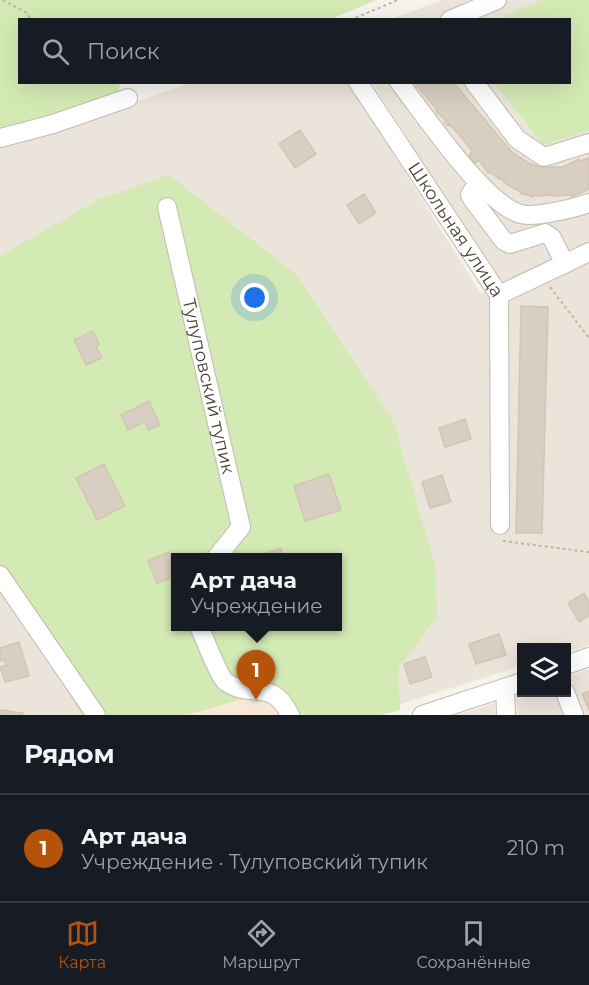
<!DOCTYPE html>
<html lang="ru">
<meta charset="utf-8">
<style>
body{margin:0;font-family:Montserrat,sans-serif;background:#20242c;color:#f1f3f6}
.controls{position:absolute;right:18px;bottom:18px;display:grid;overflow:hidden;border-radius:0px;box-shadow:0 6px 24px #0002}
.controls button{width:54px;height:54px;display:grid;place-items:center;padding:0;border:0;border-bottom:2px solid #363941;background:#171b24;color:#f1f3f6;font:30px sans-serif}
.you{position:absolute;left:255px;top:298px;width:21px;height:21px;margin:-15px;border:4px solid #fff;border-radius:50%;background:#1a73e8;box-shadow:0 0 0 9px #1a73e833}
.badge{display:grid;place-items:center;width:39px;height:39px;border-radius:50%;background:#b45309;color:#fff;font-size:20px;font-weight:700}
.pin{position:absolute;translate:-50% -50px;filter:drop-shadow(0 2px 3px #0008)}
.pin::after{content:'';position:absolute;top:32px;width:21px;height:18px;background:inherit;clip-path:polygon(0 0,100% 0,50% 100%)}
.popup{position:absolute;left:171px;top:553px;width:171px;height:78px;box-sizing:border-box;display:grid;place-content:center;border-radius:0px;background:#171b24;filter:drop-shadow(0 2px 4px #0005);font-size:20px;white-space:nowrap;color:#9ea1a6}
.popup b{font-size:22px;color:#f1f3f6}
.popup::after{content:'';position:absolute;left:50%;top:100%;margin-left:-12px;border:12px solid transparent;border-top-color:#171b24}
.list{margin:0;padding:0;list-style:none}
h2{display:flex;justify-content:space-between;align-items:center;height:78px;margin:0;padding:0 24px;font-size:26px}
h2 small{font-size:20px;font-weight:400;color:#9ea1a6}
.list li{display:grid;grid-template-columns:39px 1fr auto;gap:18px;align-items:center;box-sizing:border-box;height:108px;padding:0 24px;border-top:2px solid #363941}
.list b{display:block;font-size:22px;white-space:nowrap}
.list p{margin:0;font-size:20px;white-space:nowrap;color:#9ea1a6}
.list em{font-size:20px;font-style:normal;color:#9ea1a6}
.icon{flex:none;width:33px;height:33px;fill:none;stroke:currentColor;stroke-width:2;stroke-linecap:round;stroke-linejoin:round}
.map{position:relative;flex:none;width:589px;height:715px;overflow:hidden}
.search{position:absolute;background:#171b24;box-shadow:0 6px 24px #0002;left:18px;right:18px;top:18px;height:66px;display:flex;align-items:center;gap:15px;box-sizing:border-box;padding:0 21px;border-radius:0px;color:#9ea1a6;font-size:22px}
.sheet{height:186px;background:#171b24}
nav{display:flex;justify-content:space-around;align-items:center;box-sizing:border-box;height:84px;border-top:2px solid #363941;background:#171b24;font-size:16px;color:#9ea1a6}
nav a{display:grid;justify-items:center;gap:3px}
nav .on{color:#b45309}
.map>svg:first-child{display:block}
.residential{fill:#eae4da;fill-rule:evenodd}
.commercial{fill:#f7e8d7}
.green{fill:#d4eab4;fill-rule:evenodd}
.building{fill:#d8cec1;stroke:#d3c5b4;stroke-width:1.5}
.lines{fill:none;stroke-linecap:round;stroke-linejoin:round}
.minor-casing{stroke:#c2baae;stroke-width:20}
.path{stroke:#c4b59f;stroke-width:2;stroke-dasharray:3 3;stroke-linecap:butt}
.minor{stroke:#fff;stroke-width:18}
.labels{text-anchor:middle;stroke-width:6;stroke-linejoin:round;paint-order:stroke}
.street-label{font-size:18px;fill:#4b4339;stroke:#fff}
</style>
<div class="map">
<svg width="589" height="715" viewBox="0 0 589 715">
<rect width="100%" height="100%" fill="#f6f2ec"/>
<path class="residential" d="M443,0H589V645L567,652L566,648H522L521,666L366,715L260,694L187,715H0V146L84,120L189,83H349L481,294L523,273L501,284L372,83L570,82V20L391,19ZM175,558H337V626H175Z
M589,669V715H517L516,695L524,693L566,692L567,677Z
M495,703V715H458Z"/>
<path class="commercial" d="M260,694L285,715H187Z"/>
<path class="green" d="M0,0H376L331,19L20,20V82L120,83L118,94L44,120L0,130Z
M543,0H589V130L543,145L495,83L570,82V20L497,19Z
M169,175L297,275L394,423L436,569L437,617L398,669L400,710L382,715H295L280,688L187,715H81L0,571V256L99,199ZM175,558H337V626H175Z"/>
<path class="building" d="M414,82H453L512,152L530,164L541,167H563L579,159L580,161L589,158V189L572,197V195L552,196V195L533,196V197L526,194V195L521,194V192L504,183L505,181L500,178L499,179L490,172L488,173L479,160L475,163L469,156L472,151L463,139L449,124L448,126L444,122L446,120L436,112L437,110Z
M300,130L316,154L295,168L279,144Z
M364,194L376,213L359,224L347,205Z
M521,306L548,307L542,533H516Z
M93,331L99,344L96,346L102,358L86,365L74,340Z
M149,401L160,425L149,430L144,422L128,430L121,415Z
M465,419L471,439L445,447L439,428Z
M104,464L125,506L97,520L76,478Z
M329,474L341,510L305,521L294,486Z
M442,475L451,502L430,508L422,482Z
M281,548L284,558H253Z
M169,552L175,566V576L157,583L148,561Z
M584,593L589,602V616L579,622L568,603Z
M499,634L506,655L476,664L469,644Z
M19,642L29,676L5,682L0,667L6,665L4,660L0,661V648Z
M425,657L432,677L410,684L404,664Z
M589,691V710L582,694Z
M1,710L23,713L22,715H0Z"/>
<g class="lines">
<defs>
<g id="minor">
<path d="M450,20L497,0"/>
<path id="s1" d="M358,82L499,295"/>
<path d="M399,82C424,114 484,204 521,214C533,218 576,208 589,203"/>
<path d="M474,82L517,139L544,157L589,143"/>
<path d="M0,138L53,124L128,98"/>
<path d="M480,185L473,190L470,195L473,200L504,241L510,244L545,233L552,238L565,264"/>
<path id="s2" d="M167,207L241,527L216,558"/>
<path d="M499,295L500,525"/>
<path d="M499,295L589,252"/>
<path d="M0,575L96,715"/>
<path d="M199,626C204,637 219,677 226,682C252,700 272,677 290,715"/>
<path d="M566,665L589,657"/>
<path d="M505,688L506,715"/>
<path d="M565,692L574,715"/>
<path d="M422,715L522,682"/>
</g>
</defs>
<use href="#minor" class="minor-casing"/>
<path class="path" d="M3,0L27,13L31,20
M350,20L398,0
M550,287L589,338
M503,541L589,552"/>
<use href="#minor" class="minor"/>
</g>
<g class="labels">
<g class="street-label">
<text dy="6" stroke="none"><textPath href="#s1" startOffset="177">Школьная улица</textPath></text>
<text dy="6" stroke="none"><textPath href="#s2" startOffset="184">Тулуповский тупик</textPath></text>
</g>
</g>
</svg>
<div class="controls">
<button><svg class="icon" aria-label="layers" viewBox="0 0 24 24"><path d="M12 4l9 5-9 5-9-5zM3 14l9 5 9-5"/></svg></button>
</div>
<div class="you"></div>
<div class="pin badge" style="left:256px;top:700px">1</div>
<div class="popup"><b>Арт дача</b>Учреждение</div>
<div class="search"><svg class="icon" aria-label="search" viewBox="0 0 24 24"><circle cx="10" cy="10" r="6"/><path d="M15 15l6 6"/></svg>Поиск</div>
</div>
<section class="sheet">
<h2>Рядом<small></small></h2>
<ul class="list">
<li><span class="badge">1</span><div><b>Арт дача</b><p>Учреждение · Тулуповский тупик</p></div><em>210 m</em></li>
</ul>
</section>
<nav>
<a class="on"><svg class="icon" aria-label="map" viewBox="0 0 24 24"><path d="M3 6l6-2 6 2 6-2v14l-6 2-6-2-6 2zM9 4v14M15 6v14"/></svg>Карта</a>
<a><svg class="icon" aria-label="directions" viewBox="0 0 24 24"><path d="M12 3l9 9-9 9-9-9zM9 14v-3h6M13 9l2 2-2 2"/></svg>Маршрут</a>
<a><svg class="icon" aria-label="saved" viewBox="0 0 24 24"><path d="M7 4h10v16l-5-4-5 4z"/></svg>Сохранённые</a>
</nav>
